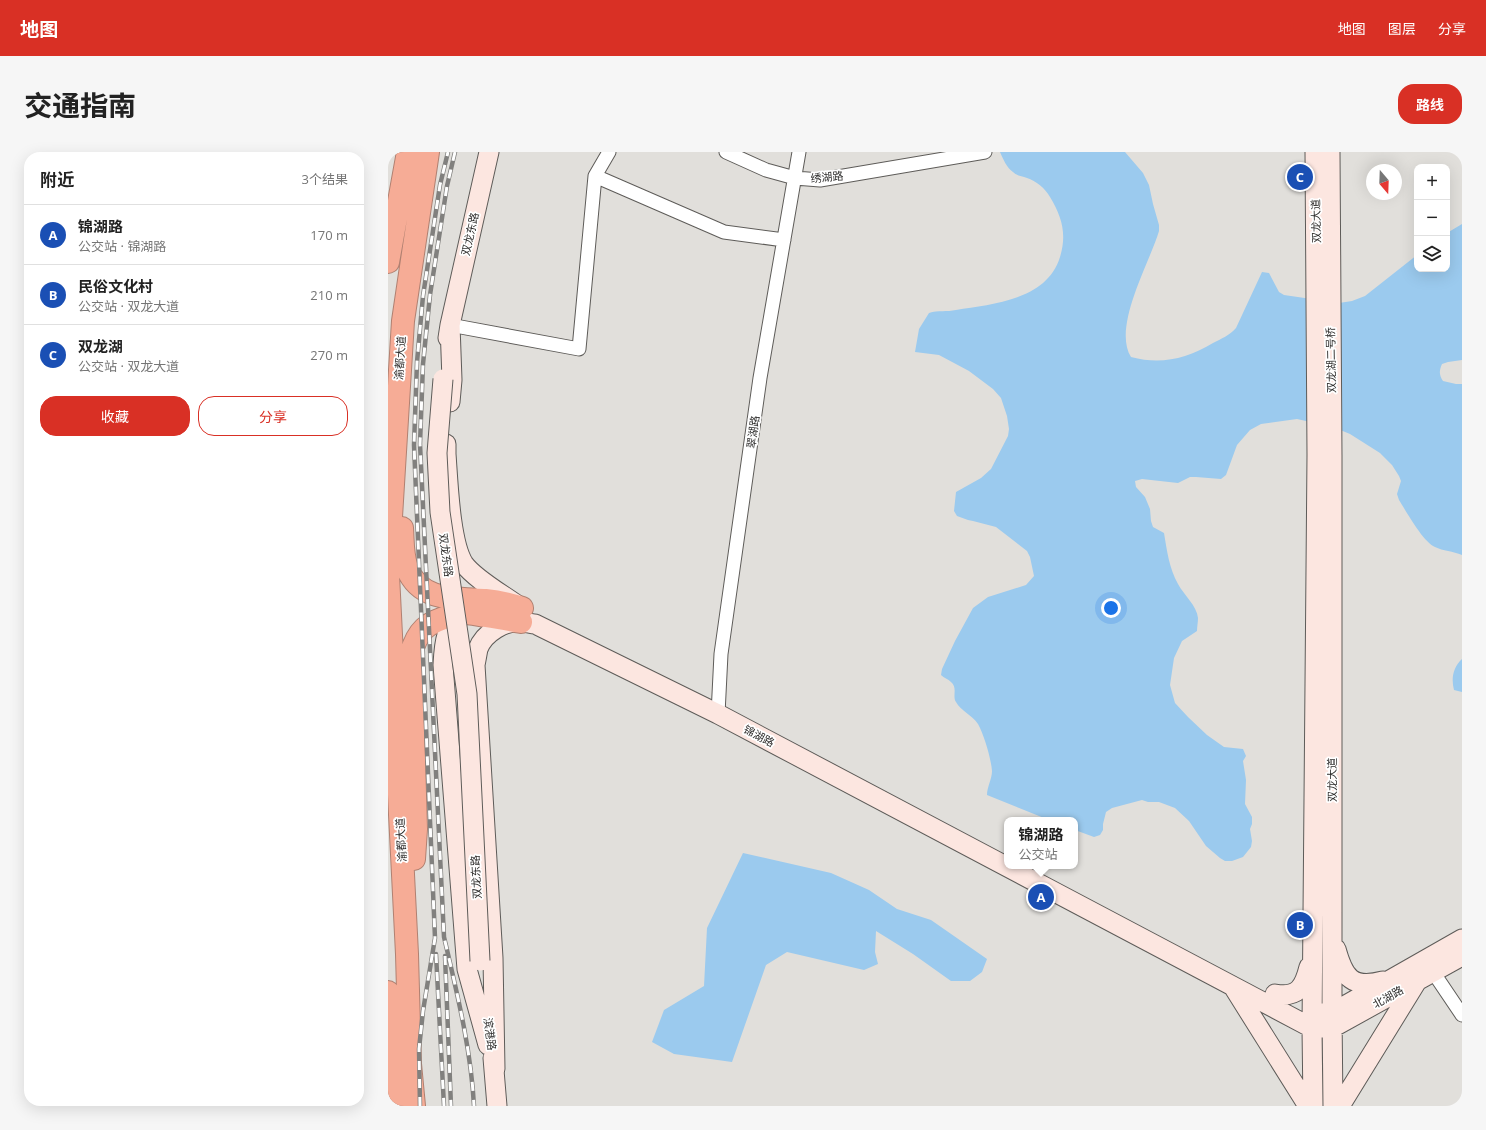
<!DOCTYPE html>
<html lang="zh">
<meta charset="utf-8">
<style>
body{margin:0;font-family:"Open Sans","Noto Sans SC",sans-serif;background:#f6f6f6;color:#222}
.controls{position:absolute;right:12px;top:12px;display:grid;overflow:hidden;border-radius:8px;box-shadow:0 4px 16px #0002}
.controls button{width:36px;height:36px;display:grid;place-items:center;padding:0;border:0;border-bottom:1px solid #e0e0e0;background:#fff;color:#222;font:20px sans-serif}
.compass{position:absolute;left:978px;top:12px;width:36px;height:36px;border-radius:50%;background:#fff;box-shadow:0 4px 16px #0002;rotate:161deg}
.you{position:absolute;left:723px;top:456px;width:14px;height:14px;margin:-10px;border:3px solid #fff;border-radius:50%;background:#1a73e8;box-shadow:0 0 0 6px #1a73e833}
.badge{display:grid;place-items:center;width:26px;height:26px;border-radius:50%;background:#d93025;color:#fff;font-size:13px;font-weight:700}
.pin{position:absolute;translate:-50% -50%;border:2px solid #fff;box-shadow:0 1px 4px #0006}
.popup{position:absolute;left:616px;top:665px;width:74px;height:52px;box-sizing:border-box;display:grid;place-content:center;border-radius:8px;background:#fff;filter:drop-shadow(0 1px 3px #0005);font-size:13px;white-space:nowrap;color:#767676}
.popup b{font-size:15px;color:#222}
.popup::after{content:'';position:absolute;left:50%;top:100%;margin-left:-8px;border:8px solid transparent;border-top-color:#fff}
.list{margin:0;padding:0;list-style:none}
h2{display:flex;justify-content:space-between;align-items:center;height:52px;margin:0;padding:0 16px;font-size:17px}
h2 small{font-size:13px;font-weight:400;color:#767676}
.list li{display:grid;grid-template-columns:26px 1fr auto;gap:12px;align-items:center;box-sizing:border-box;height:60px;padding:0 16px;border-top:1px solid #e0e0e0}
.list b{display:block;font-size:15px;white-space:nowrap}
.list p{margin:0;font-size:13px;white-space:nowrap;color:#767676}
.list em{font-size:13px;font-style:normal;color:#767676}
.actions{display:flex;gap:8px;padding:12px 16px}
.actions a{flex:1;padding:9px 0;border:1px solid #d93025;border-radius:16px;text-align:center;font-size:14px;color:#d93025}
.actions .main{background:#d93025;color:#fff}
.icon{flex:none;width:22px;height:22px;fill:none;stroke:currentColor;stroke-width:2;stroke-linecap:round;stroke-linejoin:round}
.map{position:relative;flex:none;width:1074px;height:954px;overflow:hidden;border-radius:16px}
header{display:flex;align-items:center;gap:24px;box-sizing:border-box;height:56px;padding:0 20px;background:#d93025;color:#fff}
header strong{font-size:19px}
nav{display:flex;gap:22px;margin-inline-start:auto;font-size:14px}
.intro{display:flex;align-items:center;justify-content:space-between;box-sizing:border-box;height:96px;padding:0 24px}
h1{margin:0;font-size:28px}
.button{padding:10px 18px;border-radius:16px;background:#d93025;color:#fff;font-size:14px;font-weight:700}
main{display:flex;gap:24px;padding:0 24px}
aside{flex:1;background:#fff;border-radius:16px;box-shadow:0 4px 16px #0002}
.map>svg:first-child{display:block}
.water{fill:#9bcaee}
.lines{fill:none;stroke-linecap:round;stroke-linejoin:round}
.street-casing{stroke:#5e5c59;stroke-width:15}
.secondary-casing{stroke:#5e5c59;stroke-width:21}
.highway-casing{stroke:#b08071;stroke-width:24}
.street{stroke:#fff;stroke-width:13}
.secondary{stroke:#fce6e0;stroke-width:19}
.highway{stroke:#f6ac96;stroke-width:22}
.rail-casing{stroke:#81807e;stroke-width:4.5}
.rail{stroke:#fff;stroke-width:3;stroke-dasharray:9;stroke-linecap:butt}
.secondary-bridge-casing{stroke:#5e5c59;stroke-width:21;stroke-linecap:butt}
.secondary-bridge{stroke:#fce6e0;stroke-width:19}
.labels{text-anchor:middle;stroke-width:3.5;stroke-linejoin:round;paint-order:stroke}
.street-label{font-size:11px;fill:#2f2e2d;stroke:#fff}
</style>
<header>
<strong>地图</strong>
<nav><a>地图</a><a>图层</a><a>分享</a></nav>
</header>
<div class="intro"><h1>交通指南</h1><a class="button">路线</a></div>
<main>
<aside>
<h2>附近<small>3个结果</small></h2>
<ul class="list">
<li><span class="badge" style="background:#1a4fb4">A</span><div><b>锦湖路</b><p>公交站 · 锦湖路</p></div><em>170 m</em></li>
<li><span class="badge" style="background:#1a4fb4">B</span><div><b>民俗文化村</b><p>公交站 · 双龙大道</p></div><em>210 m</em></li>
<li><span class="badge" style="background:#1a4fb4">C</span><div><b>双龙湖</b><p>公交站 · 双龙大道</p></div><em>270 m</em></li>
</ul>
<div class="actions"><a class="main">收藏</a><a>分享</a></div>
</aside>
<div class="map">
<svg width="1074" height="954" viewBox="0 0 1074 954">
<rect width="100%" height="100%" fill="#e1dfdb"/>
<path class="water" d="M612,0H737L755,21L761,33L765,52L771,73V79C762,110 724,175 743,205C773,213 798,207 825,191C833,187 842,183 848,176L874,120L881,121L891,140L896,143L951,151L964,149L977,144L1029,103V117H1059V81L1074,72V208L1060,210L1054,212C1051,219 1051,223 1055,229L1068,232H1074V403C1065,399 1055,399 1047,395C1035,390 1018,359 1011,348L1009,342L1013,329L1011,324L1004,313L992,301L962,282L945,275L909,267L873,272L862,278L849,293L838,323L833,327L808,325H802L790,331L754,327L747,329L748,335L757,345L762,357L763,369L765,375L776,381C779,399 781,416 790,432C796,443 809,454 810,466C810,470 809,475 809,479L794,489L786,506L782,533L787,551L800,565L819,583L836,595L855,597L858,604L855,609L858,628L857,652L864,665V672L862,677L864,689L863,695L855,705L844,709H837L832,706L818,694L801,669L787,656L771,650H760L754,648L724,656L718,660L715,672V678L712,683L706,685L687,678V668H661L599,643C599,635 604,627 604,619C603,606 596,583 590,572C584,563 573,559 568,550C564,544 570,536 563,530C560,527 556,526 553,523L554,517L567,489L585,456L600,445L638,433L646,424L642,405L639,399L608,375L585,369L580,368L569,364L566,359L568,340L593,326L603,317L620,284L621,277L619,264L613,246L605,237L581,219L551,203L527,200L531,177L541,161C550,158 559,160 568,158C605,152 659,148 672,105C679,82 674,65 662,45C657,36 648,29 639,26C634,24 629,24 625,20C619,16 615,7 612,0Z
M1074,507V540L1066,538C1063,527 1065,515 1074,507Z
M355,701L443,721L481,738L509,757L543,768L599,807L594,820L582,829H563L525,802L488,779L487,800L490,812L476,818L399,800L378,813L344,910L286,902L264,890L276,858L316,834L319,776Z"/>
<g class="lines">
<defs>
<path id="street" d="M338,0L378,18L407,26L432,28L597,0
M207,24L336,80L396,88
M62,173L191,197L207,24L221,0
M330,562L333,502L372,226L411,0
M1041,814L1074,863"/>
<path id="secondary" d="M942,0L944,303V861L945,954
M62,173L64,228L62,250
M60,186L62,173L101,0
M58,292V302C60,328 62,391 76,412C87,427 114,442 129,453
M78,461C57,471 56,492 55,513L79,817L100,893
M948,797C956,826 964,837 995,829
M846,836L920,954
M887,842C910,846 916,835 921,815
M933,861H944L1074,787
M105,906L109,954
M107,917L105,806L87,513C88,508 89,502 90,497C96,481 117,468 134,470C138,470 143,472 147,472L330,562L924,876H944L1074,804
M925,954L924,876L929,303L927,0
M952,954L1029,829"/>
<path id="highway" d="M0,110L20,0
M14,376C15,389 14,403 19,416C32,450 68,446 98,448C110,449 122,452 134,456
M0,414L15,169L40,0
M0,423L19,802L22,912L26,954
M26,707L28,677L23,502C29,479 39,470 63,464C67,463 73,461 78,461C96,463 115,467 133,470
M0,840L7,954"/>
</defs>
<use href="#street" class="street-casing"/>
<use href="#secondary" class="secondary-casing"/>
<use href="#highway" class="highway-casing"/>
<use href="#street" class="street"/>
<use href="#secondary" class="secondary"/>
<use href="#highway" class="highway"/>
<defs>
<path id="rail" d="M67,0L59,34L42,143L35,212L32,292L56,785C69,841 83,897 86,954
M48,802L56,954
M57,804L63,954
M32,954L31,897L35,859L47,786L26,293L29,210L35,144L52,33L60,0"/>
</defs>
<use href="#rail" class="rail-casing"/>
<use href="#rail" class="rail"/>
<defs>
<path id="secondary-bridge" d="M55,227L49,301L52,360L79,542L92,809"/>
</defs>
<use href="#secondary-bridge" class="secondary-bridge-casing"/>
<use href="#secondary-bridge" class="secondary-bridge"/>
</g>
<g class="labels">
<g class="street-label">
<text transform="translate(439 25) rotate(-5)" y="4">绣湖路</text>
<text transform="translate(928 69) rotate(-91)" y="4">双龙大道</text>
<text transform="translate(82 82) rotate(-77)" y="4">双龙东路</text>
<text transform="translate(12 206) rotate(-86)" y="4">渝都大道</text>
<text transform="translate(943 208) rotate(-91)" y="4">双龙湖二号桥</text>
<text transform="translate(365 280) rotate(-82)" y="4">翠湖路</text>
<text transform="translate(58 403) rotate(82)" y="4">双龙东路</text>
<text transform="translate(371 584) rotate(28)" y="4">锦湖路</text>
<text transform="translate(944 628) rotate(-90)" y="4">双龙大道</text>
<text transform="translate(13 688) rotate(-93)" y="4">渝都大道</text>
<text transform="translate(88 725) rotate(-93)" y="4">双龙东路</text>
<text transform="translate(1000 845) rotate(-29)" y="4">北湖路</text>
<text transform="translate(102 882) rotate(82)" y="4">滨港路</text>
</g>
</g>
</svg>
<div class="controls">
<button>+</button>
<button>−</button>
<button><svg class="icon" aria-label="layers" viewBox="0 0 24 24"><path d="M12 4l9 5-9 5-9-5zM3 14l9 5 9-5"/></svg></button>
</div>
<svg class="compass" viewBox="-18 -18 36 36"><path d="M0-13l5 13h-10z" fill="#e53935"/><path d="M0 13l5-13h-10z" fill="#767676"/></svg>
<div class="you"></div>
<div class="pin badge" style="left:653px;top:745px;background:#1a4fb4">A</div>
<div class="popup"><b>锦湖路</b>公交站</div>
<div class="pin badge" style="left:912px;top:773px;background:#1a4fb4">B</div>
<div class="pin badge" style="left:912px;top:25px;background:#1a4fb4">C</div>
</div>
</main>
